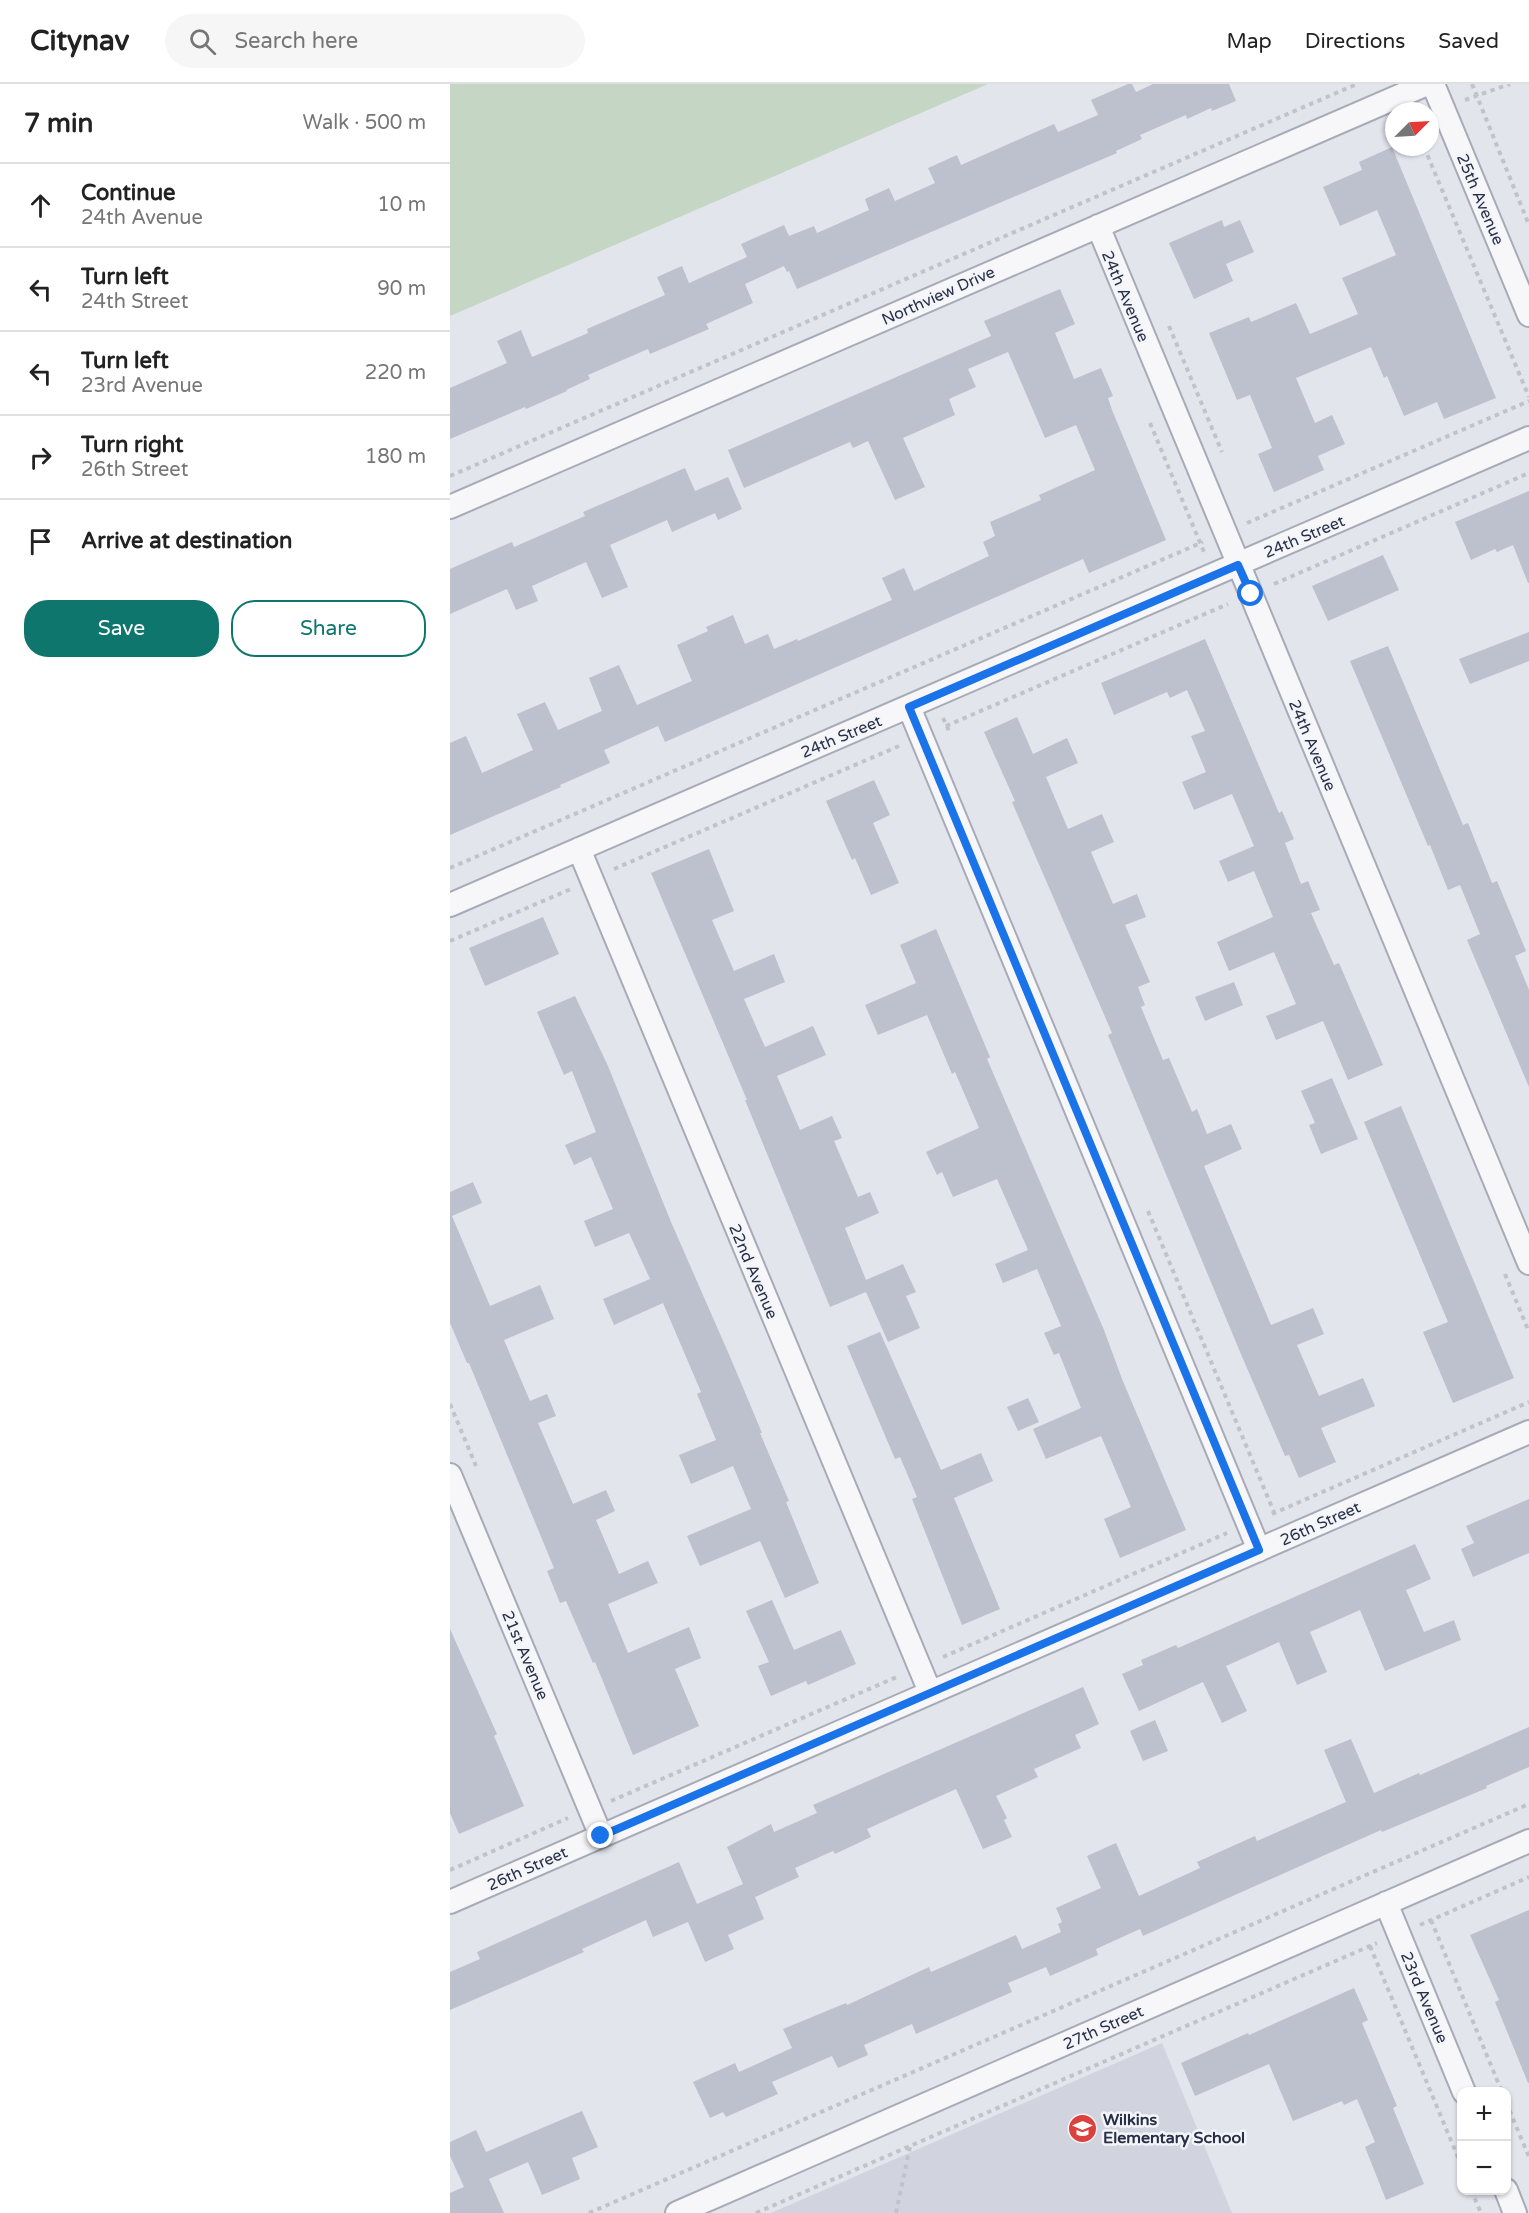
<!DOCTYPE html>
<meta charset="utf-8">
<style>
body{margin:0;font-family:"Varela Round",sans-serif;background:#f6f6f6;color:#222}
.controls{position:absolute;right:18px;bottom:18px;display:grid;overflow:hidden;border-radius:12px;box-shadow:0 2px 4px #0004}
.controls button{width:54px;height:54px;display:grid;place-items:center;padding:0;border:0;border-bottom:2px solid #e0e0e0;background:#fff;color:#222;font:30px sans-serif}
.compass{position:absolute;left:935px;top:18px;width:54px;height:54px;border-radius:50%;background:#fff;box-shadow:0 2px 4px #0004;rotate:66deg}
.stop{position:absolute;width:18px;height:18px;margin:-14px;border:4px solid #1a73e8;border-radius:50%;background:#fff}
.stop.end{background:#1a73e8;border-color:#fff;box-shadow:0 2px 6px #0008}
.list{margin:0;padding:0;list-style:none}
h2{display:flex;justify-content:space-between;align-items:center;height:78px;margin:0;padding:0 24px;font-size:26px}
h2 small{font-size:20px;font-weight:400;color:#767676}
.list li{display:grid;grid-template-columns:39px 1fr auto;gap:18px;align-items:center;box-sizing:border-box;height:84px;padding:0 24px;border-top:2px solid #e0e0e0}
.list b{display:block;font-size:22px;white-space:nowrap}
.list p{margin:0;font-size:20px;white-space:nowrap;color:#767676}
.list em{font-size:20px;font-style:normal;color:#767676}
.actions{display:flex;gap:12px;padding:18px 24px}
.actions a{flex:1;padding:14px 0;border:2px solid #0f766e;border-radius:24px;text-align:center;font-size:21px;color:#0f766e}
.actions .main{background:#0f766e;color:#fff}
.icon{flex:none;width:33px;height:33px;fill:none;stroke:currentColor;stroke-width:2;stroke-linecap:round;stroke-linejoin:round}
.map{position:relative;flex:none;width:1079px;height:2129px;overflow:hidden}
header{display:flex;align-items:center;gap:36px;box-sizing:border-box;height:84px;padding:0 30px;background:#fff;border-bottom:2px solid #e0e0e0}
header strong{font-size:28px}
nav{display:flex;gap:33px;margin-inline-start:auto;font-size:21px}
.search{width:420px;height:54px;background:#f6f6f6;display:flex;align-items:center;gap:15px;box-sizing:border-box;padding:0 21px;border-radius:33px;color:#767676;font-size:22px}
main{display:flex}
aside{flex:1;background:#fff}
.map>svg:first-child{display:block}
.built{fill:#d1d4df}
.green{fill:#c5d7c4}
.building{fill:#bdc0cd}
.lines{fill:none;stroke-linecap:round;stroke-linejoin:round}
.minor-casing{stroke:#a7abb8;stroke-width:26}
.path{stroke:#c1c3cb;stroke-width:4;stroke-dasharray:4.5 4.5;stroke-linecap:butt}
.minor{stroke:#f7f7fa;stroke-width:22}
.route{stroke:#1a73e8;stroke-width:8}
.labels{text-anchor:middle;stroke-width:5;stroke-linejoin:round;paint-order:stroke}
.street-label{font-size:16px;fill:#292f47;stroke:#f3f5f9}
.poi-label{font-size:16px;font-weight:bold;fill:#292f47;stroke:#f3f5f9;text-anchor:start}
</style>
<header>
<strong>Citynav</strong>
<div class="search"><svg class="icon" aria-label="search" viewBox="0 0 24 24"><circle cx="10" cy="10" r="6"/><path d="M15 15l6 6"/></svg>Search here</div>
<nav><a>Map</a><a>Directions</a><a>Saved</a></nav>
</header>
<main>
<aside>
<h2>7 min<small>Walk · 500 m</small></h2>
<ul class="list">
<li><svg class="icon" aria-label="ahead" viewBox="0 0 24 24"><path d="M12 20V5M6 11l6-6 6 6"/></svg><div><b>Continue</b><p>24th Avenue</p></div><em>10 m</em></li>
<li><svg class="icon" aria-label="left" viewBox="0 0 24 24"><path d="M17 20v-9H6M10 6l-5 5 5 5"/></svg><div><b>Turn left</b><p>24th Street</p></div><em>90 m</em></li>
<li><svg class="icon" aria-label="left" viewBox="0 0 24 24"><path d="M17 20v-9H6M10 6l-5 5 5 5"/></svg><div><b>Turn left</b><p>23rd Avenue</p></div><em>220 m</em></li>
<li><svg class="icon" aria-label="right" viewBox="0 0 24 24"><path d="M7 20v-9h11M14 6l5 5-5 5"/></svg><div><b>Turn right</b><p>26th Street</p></div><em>180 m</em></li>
<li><svg class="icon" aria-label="arrive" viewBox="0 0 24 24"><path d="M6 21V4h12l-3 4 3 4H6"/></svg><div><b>Arrive at destination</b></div></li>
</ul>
<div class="actions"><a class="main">Save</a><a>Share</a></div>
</aside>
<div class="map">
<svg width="1079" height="2129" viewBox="0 0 1079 2129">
<rect width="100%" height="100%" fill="#e3e5ed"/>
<path class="built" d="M712,1959L782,2129H321Z"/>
<path class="green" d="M0,0H538L0,232Z"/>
<path class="building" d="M678,0H682L686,8L703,0H779L786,17L762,27L761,24L737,35L736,31L690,51L692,55L666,67L667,69L347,205L339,187L337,188L334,182L295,200L303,219L256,240L259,245L200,270L198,265L138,291L140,295L116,306L117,307L76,325L75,323L0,355V304L57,279L47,257L71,246L82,273L138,249L137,245L215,211L207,193L232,182L239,199L297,173L291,160L334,141L339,152L364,142L367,149L419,126L415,115L439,104L445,117L485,99L478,84L507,71L511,81L604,40L608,48L648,31L641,16Z
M942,63L1046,314L994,335L987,318L954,332L937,292L934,294L921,263L846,294L865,339L882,331L895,360L868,372L874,386L824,408L808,370L822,364L800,311L787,316L759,249L799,233L801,238L846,219L860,250L908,230L892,194L946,171L927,126L890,142L873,103L912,86L909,78Z
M772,136L774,143L790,136L804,168L776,180L783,197L744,215L719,159Z
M610,205L625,240L605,249L624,295L651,284L663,312L658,314L662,326L716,456L639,489L633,475L215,658L208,642L154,666L160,679L110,701L111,703L0,751V659L16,652L32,689L83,666L67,630L95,618L108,646L152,627L139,594L169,581L187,621L242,597L227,561L258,547L256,543L283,531L295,560L318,550L324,565L347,555L348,557L442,516L432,494L454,484L464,507L539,472L533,458L545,452L540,438L591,416L589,411L645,386L626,341L595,354L558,268L518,285L526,303L499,315L505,331L453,354L475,403L445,416L418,357L403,364L400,358L294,404L278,366L541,252L534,237Z
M235,384L245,407L278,393L292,425L268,436L265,429L222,448L217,436L160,461L178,503L152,514L136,478L82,502L88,517L66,526L57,505L0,530V485L62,458L64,463L135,432L133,428Z
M1079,407V499H1078L1063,461L1047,468L1045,465L1021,476L1005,438Z
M933,471L949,506L878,537L862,502Z
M1079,548V577L1020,600L1009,575Z
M755,555L829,729L832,727L844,755L835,759L851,800L858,797L870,826L861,829L884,881L889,879L933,981L898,996L873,937L826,956L816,932L846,920L824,868L779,887L767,858L823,833L804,787L778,798L769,777L804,762L782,710L744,726L732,698L756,688L741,652L755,647L737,606L720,614L717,608L664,631L651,599Z
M938,562L1013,741L1018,739L1042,799L1047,797L1076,867L1065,872L1079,906V1003L1017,856L1030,850L1010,801L998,806L980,761L978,762L900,577Z
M567,633L583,670L617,654L628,679L596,693L618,745L652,730L664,758L641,768L663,820L687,810L696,833L675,841L700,898L688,903L695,921L691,923L713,976L719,974L742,1028L747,1025L757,1050L781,1040L792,1065L754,1082L821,1241L863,1224L874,1250L847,1261L869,1312L913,1294L925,1322L871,1344L886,1378L849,1394L839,1371L835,1372L793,1275L658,951L662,949L578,755L562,718L565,717L534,648Z
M424,696L440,731L423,739L449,799L421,811L405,774L402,776L376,717Z
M259,765L284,827L262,836L284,887L324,870L335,898L294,915L315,963L363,942L376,971L327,992L350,1046L382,1032L392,1054L384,1057L408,1113L420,1108L429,1129L395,1144L416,1196L453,1180L466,1208L456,1212L470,1244L438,1258L416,1208L380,1223L295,1016H297L201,789Z
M93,833L109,870L35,902L19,864Z
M486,845L540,973L537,975L654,1246L672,1295L736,1446L670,1474L654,1435L681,1423L651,1352L596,1375L583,1345L631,1324L609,1269L604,1271L594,1249L611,1242L587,1185L553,1199L545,1180L578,1166L547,1095L503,1113L492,1088L487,1091L476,1068L529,1044L505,988L502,990L477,931L428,951L415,921L466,899L450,861Z
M784,898L793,921L755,937L745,913Z
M125,912L158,982L221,1138L281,1275L312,1349H310L339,1417L336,1418L369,1499L335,1514L310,1457L250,1482L237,1452L301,1425L283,1382L241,1400L229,1371L266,1356L247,1310L251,1308L213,1219L164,1241L153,1215L200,1195L179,1149L145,1163L134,1137L163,1125L141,1073L124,1081L115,1061L146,1048L122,987L114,991L87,928Z
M882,994L908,1055L871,1070L859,1041L865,1039L851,1007Z
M951,1022L1064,1294L1003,1319L973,1248L998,1238L914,1038Z
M23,1098L32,1119L2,1132L40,1222L90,1201L104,1235L54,1256L80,1317L97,1310L106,1332L88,1339L123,1420L156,1406L165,1427L146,1436L169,1490L198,1477L208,1499L158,1520L178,1569L239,1543L251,1574L225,1585L249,1642L183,1671L145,1578L143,1579L116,1517L110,1519L97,1487L104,1484L19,1279H17L0,1239V1108Z
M430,1248L491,1386L531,1369L543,1397L504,1414L550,1525L512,1541L462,1415L467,1413L450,1373L445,1375L397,1262Z
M578,1314L589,1338L568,1347L557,1323Z
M1079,1415V1469L1023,1493L1011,1465L1024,1459L1016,1442Z
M965,1460L981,1495L956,1506L974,1548L1004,1536L1011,1556L935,1587L910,1526L860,1548L877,1588L847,1601L829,1558L776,1582L797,1627L772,1639L753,1598L689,1627L672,1590L693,1581L691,1576L726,1561L728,1564Z
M322,1516L344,1566L391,1546L406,1580L358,1601L356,1597L321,1612L308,1582L319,1578L296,1527Z
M0,1545L47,1650L44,1652L74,1722L9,1750L0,1729Z
M633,1603L649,1640L625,1651L631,1664L584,1685L588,1693L546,1712L557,1734L554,1736L562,1753L533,1765L506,1705L417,1745L421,1753L385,1770L383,1767L345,1784L349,1793L305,1813L314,1835L278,1851L284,1865L255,1878L238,1838L203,1853L196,1836L132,1865L134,1868L0,1926V1888L30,1875L27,1868L229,1778L247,1820L293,1800L277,1763L321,1740L324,1748L367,1729L363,1721Z
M705,1636L718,1667L693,1677L680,1647Z
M1079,1643V1683L1036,1702L1037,1704L932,1748L931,1746L693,1852L690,1845L646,1865L648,1871L600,1892L596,1883L558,1899L562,1908L466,1950L462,1940L414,1961L418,1971L388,1984L382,1972L322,1998L328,2010L276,2033L273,2028L260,2034L243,1998L285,1979L289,1988L342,1964L333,1945L396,1919L397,1921L479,1883L481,1888L566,1851L572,1865L611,1848L608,1840L612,1838L606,1824L651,1804L637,1772L666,1759L689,1812L750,1784L747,1778L805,1752L807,1757L896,1718L874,1666L901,1655L924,1709L969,1689L970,1691Z
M1079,1826V1999H1078L1045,1918L1049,1916L1020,1851Z
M904,1904L918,1936L912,1939L947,2022L943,2024L974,2100L936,2116L915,2063L925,2058L907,2015L894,2021L892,2017L843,2037L819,1980L745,2012L731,1979L798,1949L799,1951Z
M132,2027L148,2063L122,2074L130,2095L92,2111L78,2078L39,2095L54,2129H0V2109L14,2103L0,2072V2058L26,2046L36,2068Z"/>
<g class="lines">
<defs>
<path id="minor" d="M983,0L1079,231
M648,142L1079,1179
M0,423L977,0
M459,623L809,1466
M129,765L480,1608
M0,821L1079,354
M0,1391L151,1752
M0,1818L1079,1348
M936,1819L1014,2008
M1056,2106L1065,2129
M227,2129L1079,1757"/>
</defs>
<use href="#minor" class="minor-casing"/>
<path class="path" d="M1022,0L1079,141
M1015,16L1060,0
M974,63L1079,313
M719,242L772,368
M700,339L754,468
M0,392L907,0
M797,439L1079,317
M824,500L1079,389
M493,634L500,649
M496,642L778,520
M0,784L753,458
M164,785L449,662
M0,857L121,805
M698,1127L826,1433
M1055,1190L1079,1248
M0,1320L26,1382
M822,1430L1079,1318
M493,1573L777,1449
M161,1717L449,1592
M0,1786L118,1734
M981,1836L1052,2008
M970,1841L1079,1793
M920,1862L1012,2083
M1056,2018L1079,2073
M1021,2106L1031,2129
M139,2129L1079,1720
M306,2129L927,1859
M446,2129L460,2063"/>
<use href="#minor" class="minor"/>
</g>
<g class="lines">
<path class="route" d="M151,1752L809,1466L459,623L788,481L801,510"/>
</g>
<defs>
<symbol id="school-disc" viewBox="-11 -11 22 22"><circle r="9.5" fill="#dc413e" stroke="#f3f5f9"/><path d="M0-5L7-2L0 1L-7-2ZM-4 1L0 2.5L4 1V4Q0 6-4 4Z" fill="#fff"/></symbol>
</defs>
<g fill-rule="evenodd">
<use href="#school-disc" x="616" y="2028" width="33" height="33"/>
</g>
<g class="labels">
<g class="street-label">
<text transform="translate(1031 115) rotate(67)" y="6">25th Avenue</text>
<text transform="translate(488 211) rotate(-24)" y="6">Northview Drive</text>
<text transform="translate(676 212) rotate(67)" y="6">24th Avenue</text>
<text transform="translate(854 452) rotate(-23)" y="6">24th Street</text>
<text transform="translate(391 652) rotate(-23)" y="6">24th Street</text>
<text transform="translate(863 661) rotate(67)" y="6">24th Avenue</text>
<text transform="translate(304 1187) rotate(67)" y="6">22nd Avenue</text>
<text transform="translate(870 1439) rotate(-24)" y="6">26th Street</text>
<text transform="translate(76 1571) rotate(67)" y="6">21st Avenue</text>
<text transform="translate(77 1784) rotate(-24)" y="6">26th Street</text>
<text transform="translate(975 1913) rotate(67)" y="6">23rd Avenue</text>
<text transform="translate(653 1943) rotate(-24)" y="6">27th Street</text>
</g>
<g class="poi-label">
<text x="653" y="2041">Wilkins<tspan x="653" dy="18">Elementary School</tspan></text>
</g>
</g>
</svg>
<div class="controls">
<button>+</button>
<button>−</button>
</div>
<svg class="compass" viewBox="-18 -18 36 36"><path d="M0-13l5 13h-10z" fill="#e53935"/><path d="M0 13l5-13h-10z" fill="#767676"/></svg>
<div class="stop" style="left:801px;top:510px"></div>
<div class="stop end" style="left:151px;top:1752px"></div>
</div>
</main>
